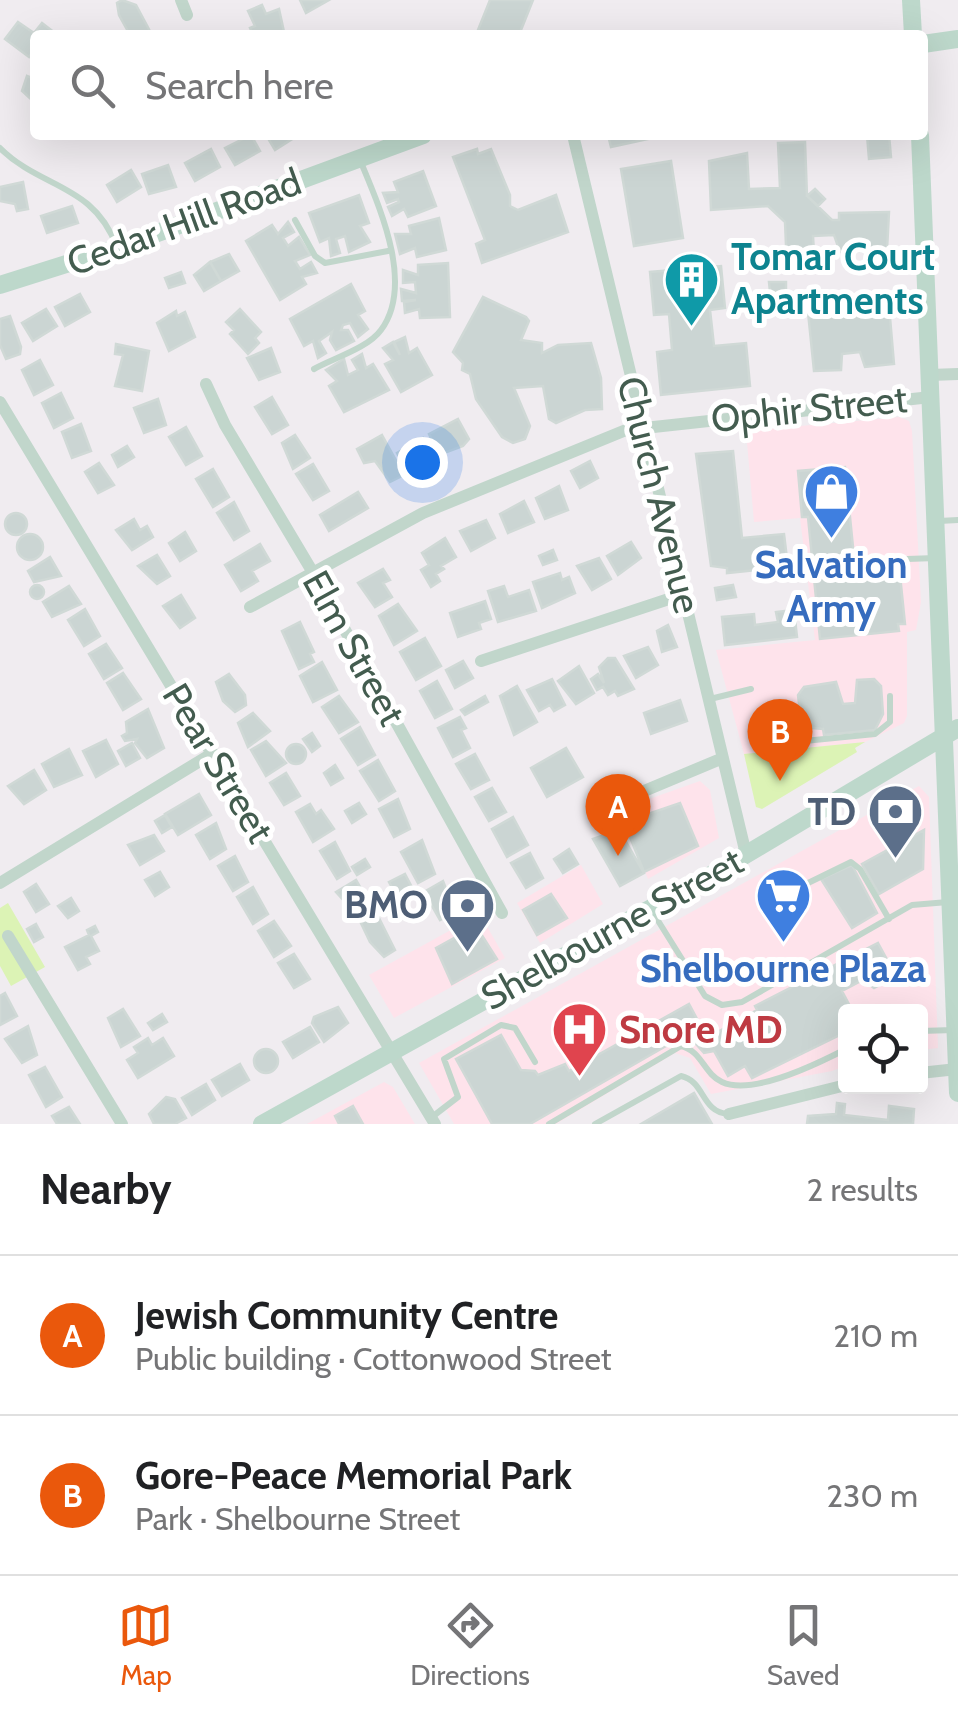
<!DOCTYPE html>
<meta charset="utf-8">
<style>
body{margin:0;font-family:Cabin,sans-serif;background:#f2f2f2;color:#202124}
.controls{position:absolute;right:30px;bottom:30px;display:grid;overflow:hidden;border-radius:10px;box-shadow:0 10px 40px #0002}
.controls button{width:90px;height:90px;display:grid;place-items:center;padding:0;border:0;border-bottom:2px solid #e0e0e0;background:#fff;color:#202124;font:50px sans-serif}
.you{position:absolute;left:422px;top:462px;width:35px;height:35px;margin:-25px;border:8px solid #fff;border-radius:50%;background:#1a73e8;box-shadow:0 0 0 15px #1a73e833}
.badge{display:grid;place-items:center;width:65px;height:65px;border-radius:50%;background:#ea580c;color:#fff;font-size:32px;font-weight:700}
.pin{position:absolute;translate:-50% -82px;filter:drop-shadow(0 2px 5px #0008)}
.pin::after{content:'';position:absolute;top:52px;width:35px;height:30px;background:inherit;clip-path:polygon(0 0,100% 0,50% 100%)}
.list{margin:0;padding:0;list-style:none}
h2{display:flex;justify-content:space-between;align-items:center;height:130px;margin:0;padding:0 40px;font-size:42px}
h2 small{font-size:32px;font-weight:400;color:#757577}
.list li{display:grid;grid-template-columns:65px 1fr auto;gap:30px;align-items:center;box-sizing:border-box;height:160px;padding:0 40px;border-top:2px solid #e0e0e0}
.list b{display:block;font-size:38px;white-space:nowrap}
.list p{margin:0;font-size:32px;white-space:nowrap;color:#757577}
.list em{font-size:32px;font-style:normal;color:#757577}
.icon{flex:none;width:55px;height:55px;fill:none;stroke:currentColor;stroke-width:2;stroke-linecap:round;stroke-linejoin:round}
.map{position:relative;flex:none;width:958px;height:1124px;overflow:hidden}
.search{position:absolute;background:#fff;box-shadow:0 10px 40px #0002;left:30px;right:30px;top:30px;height:110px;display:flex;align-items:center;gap:25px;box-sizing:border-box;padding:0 35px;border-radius:10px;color:#757577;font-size:38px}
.sheet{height:450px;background:#fff}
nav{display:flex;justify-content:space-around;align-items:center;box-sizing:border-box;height:140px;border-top:2px solid #e0e0e0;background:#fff;font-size:28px;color:#757577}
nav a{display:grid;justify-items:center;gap:5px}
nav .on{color:#ea580c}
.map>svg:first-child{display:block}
.commercial{fill:#fee3eb;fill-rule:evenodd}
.green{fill:#dcf3b5}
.building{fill:#cbd5d3;stroke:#d0d9d6;stroke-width:2.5}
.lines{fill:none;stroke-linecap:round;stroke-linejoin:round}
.lane{stroke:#c1d6cb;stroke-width:6}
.street{stroke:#c1d6cb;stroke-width:12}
.secondary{stroke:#bdd8cb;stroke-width:18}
.labels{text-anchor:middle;stroke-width:10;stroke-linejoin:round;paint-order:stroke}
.street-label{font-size:38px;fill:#435c4f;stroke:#fff}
.culture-label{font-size:38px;font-weight:bold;fill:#0d838f;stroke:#fff;text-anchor:start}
.shop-label{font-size:38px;font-weight:bold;fill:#366cbe;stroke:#fff}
.service-label{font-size:38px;font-weight:bold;fill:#4e5e75;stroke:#fff;text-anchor:end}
.health-label{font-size:38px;font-weight:bold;fill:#be3a42;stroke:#fff;text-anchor:start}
</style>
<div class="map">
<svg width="958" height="1124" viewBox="0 0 958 1124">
<rect width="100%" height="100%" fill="#f0ecf0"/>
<path class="commercial" d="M899,417L909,421L912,431L921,602L916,630L907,632V716L904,723L865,742L744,754L716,650L815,640L800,518L754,522L746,431ZM845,467L855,567L899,565L905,623L898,624V631L820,638L808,517H802L798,471Z
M700,781L710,790L719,838L648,879L618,810Z
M919,786L929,797L938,1048L921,1050L920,1012H846L845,1066L832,1071L711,1094L690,1058L675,1053L556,1124H454L419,1063Z
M581,865L603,904L540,943L517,903Z
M480,914L505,958L394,1018L369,975Z
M384,1082L393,1087L415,1124H307Z"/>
<path class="green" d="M865,742L855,748L857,752L762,809L756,807L744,754Z
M8,903L45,967L11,986L0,966V908Z"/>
<path class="building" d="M122,0L136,5L152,35H130L119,15L117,3Z
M300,0H329L306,13Z
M490,0H533L519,35H476Z
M262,5L266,14L279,9L284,32L253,35L250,28L255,26L248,11Z
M18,22L34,33L42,23L55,33L35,35V48L29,57L5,39Z
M27,76L35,79V103L22,91Z
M251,135L260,151L235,165L225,148Z
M266,135H296L297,136L275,150Z
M608,135H666L611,147Z
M867,135H889L891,157L869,159Z
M805,142L807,196L832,220H839V213L889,212L887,250L840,252L834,235L813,236L815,270L798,272L787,268L785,222L768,206L711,210L709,161L747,153L749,189L780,188L778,143Z
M211,149L220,167L195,181L185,163Z
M477,149L478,154L491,149L510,195V206L518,210L556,195L568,232L482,263L476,244L485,240L453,157Z
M671,161L683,238L634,246L621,169Z
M168,165L176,187L149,194L142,174Z
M131,170L141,187L117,202L107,185Z
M423,171L436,206L408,217L404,209L392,216L388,207L399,202L398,199L387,203L383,193L398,192L394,182Z
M23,182L28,209L17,211L15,204L0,201V187Z
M815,189L825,199L818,206L807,196Z
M359,195L369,223L360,226L370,242L349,252L345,236L336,239L340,253L331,256L329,238L320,242L309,213Z
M72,206L78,223L47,233L41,216Z
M439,218L446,250L417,257L415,248L400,254L395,234H411L409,226Z
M288,222L294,232L283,238L288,246L299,237L310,255L295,261L300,269L311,262L317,273L302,277L306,284L280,300L246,241L272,225L278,234Z
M229,254L239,271L221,281L210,262Z
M210,262L221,281L204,291L194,275Z
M448,263L450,317L420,318L419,309L405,313L404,302L416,300L402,301L401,289L416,293L415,282L403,283V270L418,275V265Z
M721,266L725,308L710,310L714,346L746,343L750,386L661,395L657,352L672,350L669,314L654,315L650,272Z
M181,272L185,283L169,288L165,278Z
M769,282H786V291L770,292Z
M351,284L365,311L358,315L368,329L358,337L350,323L343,325L341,330H348L354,341L336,350L330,340L332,332L319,341L326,353L318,358L313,341L304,346L290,319Z
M80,294L90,312L65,326L55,307Z
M888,294L894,364L865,367L860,352L842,354L841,370L814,371L807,302L834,298L838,314L859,312L861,295Z
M483,297L526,317L529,321L521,340L542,343V353L558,345L591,343L601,378L602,409L585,410L556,423L549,419L543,386L514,388L530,426L525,439L513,443L502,437L476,399L470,374L462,370L463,363L453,352Z
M46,309L57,326L33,341L22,323Z
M240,309L261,332L255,338L259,343L248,354L230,334L234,330L226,322Z
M176,311L177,316L185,312L195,337L169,351L157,323Z
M10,316L21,347L20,354L6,359L0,345V319Z
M405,337L409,353L417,348L432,375L401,392L385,364L393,360L383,348L393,342L400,355L394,342Z
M116,344L149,351L142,391L115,386L123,355L115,354Z
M271,348L280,372L259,380L247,358Z
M362,354L366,368L373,364L389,390L344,412L329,386L337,381L326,370L344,359L348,375L358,370L352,360Z
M40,360L53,385L34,395L22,370Z
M61,393L73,418L54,428L42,403Z
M272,397L288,425L272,434L255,407Z
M158,399L166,425L144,433L134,408Z
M458,419L469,439L463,446L439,455L429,434Z
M81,424L91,451L72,458L62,432Z
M186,427L202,456L186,465L169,437Z
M295,435L310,458L293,469L282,443Z
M382,435L404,475L390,482L375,461L364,463L357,449Z
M423,438L434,458L408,473L397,453Z
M127,446L134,457L118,467L112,455Z
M733,451L742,538L784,534L788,567L727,573V568L711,566L696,454Z
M590,461L598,478L580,488L571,471Z
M99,463L114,485L98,493L85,472Z
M313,464L329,491L313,500L296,474Z
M845,467L855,567L899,565L905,624H898L899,631L820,639L808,517H802L798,471Z
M213,469L229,497L213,507L196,479Z
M559,486L568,510L545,519L536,498Z
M358,492L368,508L329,531L320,515Z
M524,501L534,522L508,533L500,514Z
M234,502L249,531L234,540L217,513Z
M5 524a11 11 0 1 1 22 0a11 11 0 1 1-22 0Z
M134,519L140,530L147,526L153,537L132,550L116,530Z
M486,520L495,538L471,551L460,531Z
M185,532L196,551L180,561L169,543Z
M17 547a13 13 0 1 1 26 0a13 13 0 1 1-26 0Z
M445,538L456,557L441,566L444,569L436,574L440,581L431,587L421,570L429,565L422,553Z
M631,542L641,558L618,575L607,556Z
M260,544L270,561L252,571L258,581L241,591L225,565Z
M553,550L557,560L543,565L539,556Z
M157,555L170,576L157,584L138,566Z
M50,557L61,576L34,582L28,571Z
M599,558L611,579L592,590L577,566Z
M383,569L390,580L383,583L392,597L375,607L358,583Z
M560,573L562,580L569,577L575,593L542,608L533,582Z
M30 592a7 7 0 1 1 14 0a7 7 0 1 1-14 0Z
M733,585L736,597L717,600L715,588Z
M69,586L81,604L52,617L43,602Z
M504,586L508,597L529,590L536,611L498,622L488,591Z
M181,595L195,618L180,628L163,606Z
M485,601L491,619L479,623L481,629L458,637L450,613Z
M398,604L417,631L394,645L379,616Z
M85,609L100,636L84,646L68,620Z
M794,610L797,637L725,645L722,617L754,614L755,625L778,622L776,612Z
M300,622L314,652L310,654L314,662L299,669L282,631Z
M668,625L677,647L662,652L657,631Z
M425,638L441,666L416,680L400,652Z
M106,644L122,668L104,679L89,654Z
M648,647L658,665L636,678L624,656Z
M608,658H615L634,689L618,696L615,691L608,695L603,687L597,690L591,679L598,674L604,683L599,667Z
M463,661L473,678L455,688L446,670Z
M322,662L337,690L313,702L300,676Z
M579,666L594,693L576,704L558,681Z
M123,673L141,699L123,710L107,683Z
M229,674L245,695L246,705L235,712L223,701L216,682Z
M552,679L565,705L554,711L550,705L539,711L527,690Z
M874,679L881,686L883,714L875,730L824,735L823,729L802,727L798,695L804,687L836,682L843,704L855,703L857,680Z
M437,681L452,709L435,718L420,691Z
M517,686L537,722L514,735L500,696Z
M339,696L358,722L339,733L322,707Z
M485,696L488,702L465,715L461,710Z
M680,700L687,721L651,734L644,713Z
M148,709L164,748L147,758L135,743L137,739L125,741L122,736L127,733L126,722Z
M253,713L270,731L248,747L238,723Z
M460,717L466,728L461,730L470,748L453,757L438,728Z
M360,727L375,755L358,765L341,739Z
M312,733L320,746L312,752L303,739Z
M106,740L118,764L96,777L83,751Z
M266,741L286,763L266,776L251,750Z
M132,743L140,758L126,766L118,751Z
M286 754a10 10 0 1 1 20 0a10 10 0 1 1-20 0Z
M566,748L583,777L547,797L531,768Z
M69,749L82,775L54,787L42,764Z
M475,754L489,780L471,789L456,764Z
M378,760L395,791L379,801L360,771Z
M335,765L343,778L331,785L324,773Z
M34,770L46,790L24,804L8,786Z
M286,773L300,796L284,805L270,783Z
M492,788L506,812L489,821L475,797Z
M199,794L211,815L178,835L165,814Z
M398,799L410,829L394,837L379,809Z
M359,803L366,814L352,823L345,811Z
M680,803L698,846L644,872L626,827L633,819Z
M310,804L316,814L321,810L334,829L313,842L296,812Z
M165,815L172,827L162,833L155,821Z
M513,817L528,845L507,857L492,829Z
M216,823L226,849L210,859L196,835Z
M619,830L644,873L620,886L593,839Z
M924,830L923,869L879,894L862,864Z
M154,835L164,851L140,865L128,845Z
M422,840L435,874L418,883L401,852Z
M335,842L350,871L337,879L320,851Z
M569,849L578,864L563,873L554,859Z
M530,853L543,878L526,888L511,863Z
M235,856L248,882L233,891L218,866Z
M365,859L370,867L357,875L352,867Z
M852,865L877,913L852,928L821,879Z
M160,872L169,887L155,896L145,880Z
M405,874L415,893L400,902L389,882Z
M356,880L370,904L355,913L336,892Z
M443,881L455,912L440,920L424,892Z
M36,884L49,904L36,912L24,892Z
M253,887L268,914L253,924L237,897Z
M551,894L567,918L537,935L523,910Z
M71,898L79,911L68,918L58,906Z
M375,910L395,950L384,957L370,942L359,919Z
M274,921L291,946L274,957L258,931Z
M36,924L43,937L34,942L27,929Z
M95,926L98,932L91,936L99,951L86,957L90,964L78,970L65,947L89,935L87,930Z
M476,926L497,959L452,984L436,948Z
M878,943L896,976L874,988L863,980L842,991L853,1012H846V1032L752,1078L745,1066L728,1076L714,1051L704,1053L687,1034L530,1124H492L456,1059L501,1035L521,1070L535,1071L538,1075L565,1064L569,1071L689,1004L703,1030L710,1027L714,1034L757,1010L755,1006Z
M294,954L310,979L294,988L278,963Z
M5,993L17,1016L0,1025V996Z
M338,1007L348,1023L324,1042L312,1023L314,1017Z
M123,1009L140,1036L121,1047L108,1018Z
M162,1014L167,1022L153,1030L148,1023Z
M28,1026L37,1055L22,1063L5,1039Z
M310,1027L319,1042L293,1058L283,1042Z
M148,1038L152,1045L163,1038L174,1056L138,1078L127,1060L138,1053L134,1047Z
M254 1061a12 12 0 1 1 24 0a12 12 0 1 1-24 0Z
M240,1064L249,1080L222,1096L212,1080Z
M45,1067L62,1097L46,1107L29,1075Z
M206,1084L215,1100L192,1115L182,1098Z
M694,1093L712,1124H641Z
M166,1097L175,1099L186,1118L175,1124H154L149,1114Z
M837,1103L845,1104L844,1115L888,1120L889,1106L914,1109L913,1124H807L808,1116L836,1114Z
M353,1106L363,1124H339L335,1116Z
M69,1107L80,1124H57L52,1116Z"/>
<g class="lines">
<path class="lane" d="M0,148C41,189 93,183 117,247
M295,220L315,256L325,263L388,251
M314,369C334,358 368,348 381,330C415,284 379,206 360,160
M939,521L958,520
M907,559L936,558
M710,699L751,689
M758,730L774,744L875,734L890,722V696
M768,741C779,730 796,733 808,740
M806,884L851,862L860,869L889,919
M652,911L705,996L722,1005L742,1002L912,905L948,902
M920,1031L954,1030
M432,1117L458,1097L444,1059L501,1025L515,1028L535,1062
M549,1124L681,1046C702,1051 704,1074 722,1082C752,1096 819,1063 846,1049
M595,1124L681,1076C705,1081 701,1112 728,1114"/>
<path class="street" d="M181,0L187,15
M573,135L746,854
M930,375L958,374
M206,384L225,425L315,576L502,913
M0,402L435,1124
M250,607L423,513L626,430L931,397
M481,661L684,594
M613,804L723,758
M0,883L213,753
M8,936L122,1124
M920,1073L957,1069
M729,1114L846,1085"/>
<path class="secondary" d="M911,0L913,35
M923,44L958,39
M920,135L958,1093
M0,285L117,248L423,135
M262,1124L725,867L958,728"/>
</g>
<defs>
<symbol id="building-pin" viewBox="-11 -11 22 30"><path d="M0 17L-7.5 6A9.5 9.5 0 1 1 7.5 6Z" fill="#0f9aa8" stroke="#fff"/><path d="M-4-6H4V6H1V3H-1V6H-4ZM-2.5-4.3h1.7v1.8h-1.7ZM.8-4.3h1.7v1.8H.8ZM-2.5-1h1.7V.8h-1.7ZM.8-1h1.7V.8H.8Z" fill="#fff"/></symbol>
<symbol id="shop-pin" viewBox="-11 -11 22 30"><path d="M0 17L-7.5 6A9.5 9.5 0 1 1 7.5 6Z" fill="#3f7fe0" stroke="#fff"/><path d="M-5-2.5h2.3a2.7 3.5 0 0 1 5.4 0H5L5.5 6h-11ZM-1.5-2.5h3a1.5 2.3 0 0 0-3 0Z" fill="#fff"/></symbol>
<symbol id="bank-pin" viewBox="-11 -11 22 30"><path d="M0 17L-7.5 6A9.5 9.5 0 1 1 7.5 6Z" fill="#5c6f8a" stroke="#fff"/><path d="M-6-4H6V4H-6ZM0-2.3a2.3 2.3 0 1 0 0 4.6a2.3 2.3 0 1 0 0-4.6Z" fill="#fff"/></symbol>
<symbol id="supermarket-pin" viewBox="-11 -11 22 30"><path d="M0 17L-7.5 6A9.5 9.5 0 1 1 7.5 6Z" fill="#3f7fe0" stroke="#fff"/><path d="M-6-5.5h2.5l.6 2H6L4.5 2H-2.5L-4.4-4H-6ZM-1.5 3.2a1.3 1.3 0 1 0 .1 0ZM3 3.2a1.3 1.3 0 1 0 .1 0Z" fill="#fff"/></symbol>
<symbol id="hospital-pin" viewBox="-11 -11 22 30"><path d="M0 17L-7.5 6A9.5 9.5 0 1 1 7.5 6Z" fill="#e0444e" stroke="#fff"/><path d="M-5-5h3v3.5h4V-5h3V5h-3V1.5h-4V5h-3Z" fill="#fff"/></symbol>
</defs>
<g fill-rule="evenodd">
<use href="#building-pin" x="660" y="248" width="63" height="86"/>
<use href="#shop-pin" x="800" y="460" width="63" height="86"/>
<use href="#bank-pin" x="864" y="780" width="63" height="86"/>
<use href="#supermarket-pin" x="752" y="864" width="63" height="86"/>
<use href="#bank-pin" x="436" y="874" width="63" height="86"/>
<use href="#hospital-pin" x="548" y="998" width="63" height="86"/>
</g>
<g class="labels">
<g class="street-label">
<text transform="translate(184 222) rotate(-20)" y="13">Cedar Hill Road</text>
<text transform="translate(809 409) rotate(-6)" y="13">Ophir Street</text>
<text transform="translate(659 495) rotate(76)" y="13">Church Avenue</text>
<text transform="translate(354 648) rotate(61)" y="13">Elm Street</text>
<text transform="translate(218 763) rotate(59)" y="13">Pear Street</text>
<text transform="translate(612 929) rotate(-29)" y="13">Shelbourne Street</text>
</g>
<g class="culture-label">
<text x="731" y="270">Tomar Court<tspan x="731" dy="44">Apartments</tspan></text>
</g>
<g class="shop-label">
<text x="831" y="578">Salvation<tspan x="831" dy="44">Army</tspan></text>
<text x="783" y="982">Shelbourne Plaza</text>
</g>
<g class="service-label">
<text x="856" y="825">TD</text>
<text x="428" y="918">BMO</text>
</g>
<g class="health-label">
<text x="619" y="1043">Snore MD</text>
</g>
</g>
</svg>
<div class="controls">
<button><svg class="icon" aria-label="locate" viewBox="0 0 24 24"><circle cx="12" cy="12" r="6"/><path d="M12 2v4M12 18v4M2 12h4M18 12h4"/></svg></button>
</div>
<div class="you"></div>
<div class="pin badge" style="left:618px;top:856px">A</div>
<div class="pin badge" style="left:780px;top:781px">B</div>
<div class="search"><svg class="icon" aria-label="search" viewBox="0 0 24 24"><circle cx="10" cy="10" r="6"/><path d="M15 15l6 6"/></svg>Search here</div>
</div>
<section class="sheet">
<h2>Nearby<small>2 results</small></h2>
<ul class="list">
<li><span class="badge">A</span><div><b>Jewish Community Centre</b><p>Public building · Cottonwood Street</p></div><em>210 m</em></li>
<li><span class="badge">B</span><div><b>Gore-Peace Memorial Park</b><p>Park · Shelbourne Street</p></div><em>230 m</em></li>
</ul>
</section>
<nav>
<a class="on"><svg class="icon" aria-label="map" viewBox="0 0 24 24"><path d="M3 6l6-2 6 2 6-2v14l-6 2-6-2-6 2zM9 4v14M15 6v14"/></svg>Map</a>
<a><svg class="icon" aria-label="directions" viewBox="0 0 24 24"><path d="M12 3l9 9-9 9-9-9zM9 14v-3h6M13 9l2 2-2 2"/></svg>Directions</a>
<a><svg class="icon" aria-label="saved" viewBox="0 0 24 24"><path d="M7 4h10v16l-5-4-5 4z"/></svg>Saved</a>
</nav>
